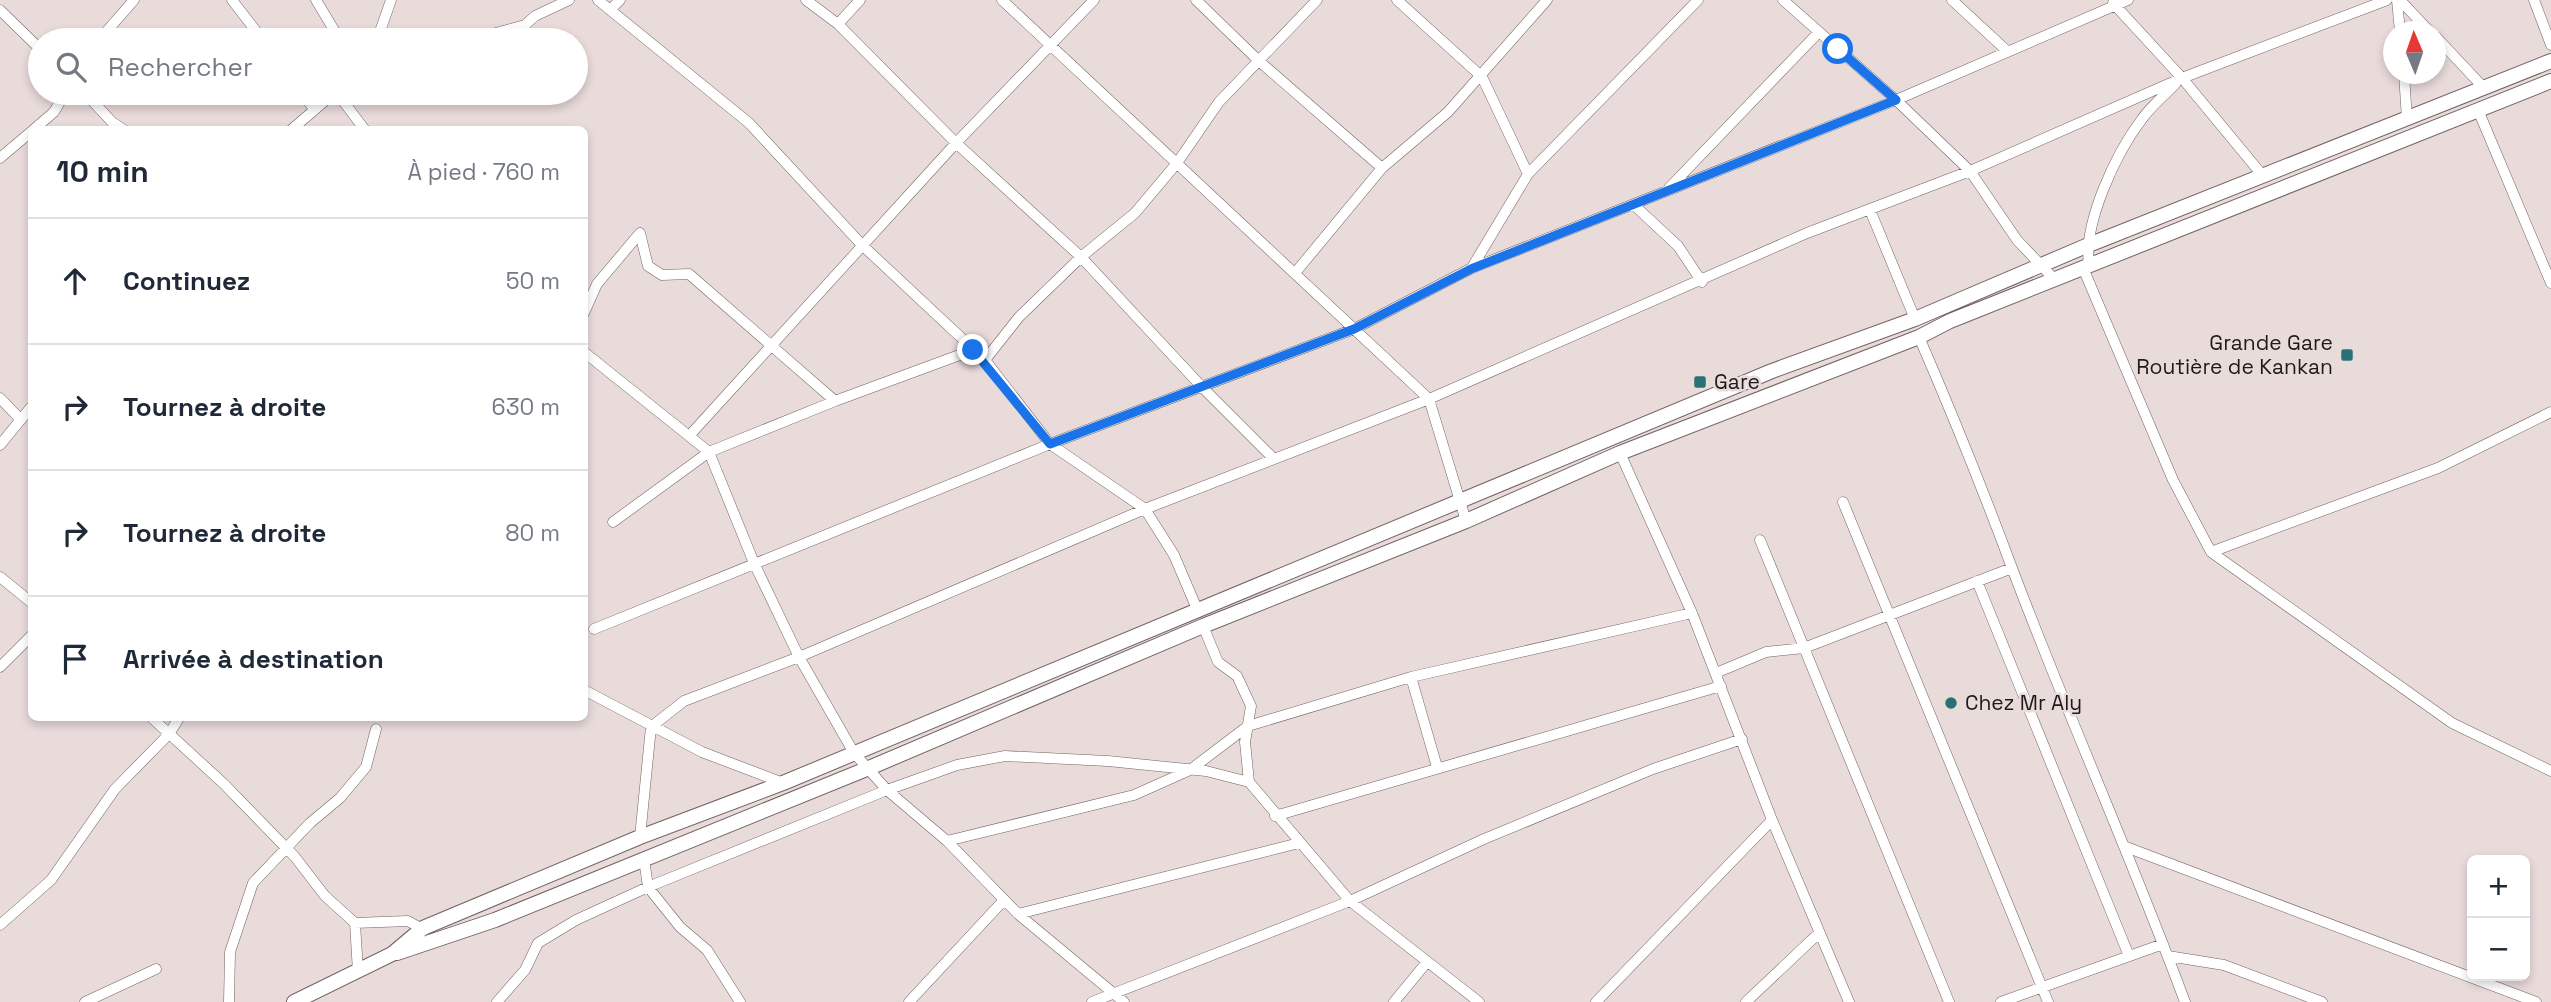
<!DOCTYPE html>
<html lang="fr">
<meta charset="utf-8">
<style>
body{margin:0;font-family:"Space Grotesk",sans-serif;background:#f2f2f3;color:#1f2937}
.controls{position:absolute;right:21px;bottom:21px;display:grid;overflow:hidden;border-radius:10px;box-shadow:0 4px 10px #0003}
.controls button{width:63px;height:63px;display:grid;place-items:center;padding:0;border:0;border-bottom:2px solid #e0e1e3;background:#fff;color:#1f2937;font:35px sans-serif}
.compass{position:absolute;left:2383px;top:21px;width:63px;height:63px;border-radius:50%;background:#fff;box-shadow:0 4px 10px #0003;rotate:358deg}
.stop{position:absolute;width:21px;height:21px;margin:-16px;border:5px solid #1a73e8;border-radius:50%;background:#fff}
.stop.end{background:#1a73e8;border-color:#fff;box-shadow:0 2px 7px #0008}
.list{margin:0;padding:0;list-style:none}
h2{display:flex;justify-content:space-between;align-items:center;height:91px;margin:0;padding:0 28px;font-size:30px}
h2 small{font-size:23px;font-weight:400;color:#747a83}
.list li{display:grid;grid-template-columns:46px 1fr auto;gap:21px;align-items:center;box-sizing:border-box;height:126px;padding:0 28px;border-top:2px solid #e0e1e3}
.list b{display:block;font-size:26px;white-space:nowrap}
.list em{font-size:23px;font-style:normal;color:#747a83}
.icon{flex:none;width:38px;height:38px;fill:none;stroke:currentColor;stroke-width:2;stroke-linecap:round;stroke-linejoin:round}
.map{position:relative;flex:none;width:2551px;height:1002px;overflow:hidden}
.search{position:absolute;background:#fff;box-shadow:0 4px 10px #0003;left:28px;top:28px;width:560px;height:77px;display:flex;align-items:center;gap:18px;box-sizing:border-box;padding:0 24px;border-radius:38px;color:#747a83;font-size:26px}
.panel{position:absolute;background:#fff;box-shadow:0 4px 10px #0003;left:28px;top:126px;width:560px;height:595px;border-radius:10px}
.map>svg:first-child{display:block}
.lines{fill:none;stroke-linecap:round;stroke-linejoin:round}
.street-casing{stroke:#706362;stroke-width:11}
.secondary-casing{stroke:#706362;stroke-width:16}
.street{stroke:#fff;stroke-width:10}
.secondary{stroke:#fff;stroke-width:14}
.route{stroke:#1a73e8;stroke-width:9}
.poi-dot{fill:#277274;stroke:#eadbdb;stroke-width:2.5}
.labels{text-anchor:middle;stroke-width:5;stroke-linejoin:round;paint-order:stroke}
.poi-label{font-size:21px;fill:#1f1a1a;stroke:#eadbdb;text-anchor:start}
</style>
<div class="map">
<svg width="2551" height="1002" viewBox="0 0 2551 1002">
<rect width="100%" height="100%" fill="#eadbdb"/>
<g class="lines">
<defs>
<path id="street" d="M232,0L263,40
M316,0L340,40
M598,0L749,123L862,245L985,360L1050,444L1145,509L1174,555L1197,609
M806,0L838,24L956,143L1081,257L1201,386L1274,459
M1002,0L1429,399L1466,521
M1196,0L1259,61L1382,168
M1397,0L1482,77L1528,174
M1783,0L1896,100L1970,171L2017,240L2055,280
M1952,0L2006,50
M2397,0L2400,32
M2400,0L2430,32
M2534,0L2551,45
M2113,3L2182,78L2263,176
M0,10L40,49
M610,10L620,0
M838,24L860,0
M2436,37L2484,88
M99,40L134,0
M377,40L391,0
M470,40L525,25L535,16L569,0
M2404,74L2407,119
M85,93L112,122L124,130
M302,93L314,109
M337,93L365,130
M2478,110L2551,283
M33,130L54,112L65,93
M291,130L334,93
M0,158L32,131
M1669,188L1819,32
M1635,206L1678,246L1702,282
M1870,210L1915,319
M640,233L648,266L662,275L689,274L835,401
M2089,265C2083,223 2116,153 2142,119C2151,106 2165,95 2176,83
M2083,268L2173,480L2211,552L2452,723L2551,771
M1471,269L1528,174L1698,0
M1295,273L1382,168L1448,112L1547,0
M584,313L597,284L640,233
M1919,337C1952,413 1983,490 2012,568C2067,714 2131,856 2185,1002
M584,352L709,452L754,563L799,657L854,753L887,790L947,841L1018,914L1124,1002
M985,360L1019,317L1081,257L1135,213L1177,163L1219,102L1317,0
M0,398L21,420
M689,436L956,143L1094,0
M0,445L32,406
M1620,453L1692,613L1772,820L1849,1002
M1843,502L2048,1002
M613,522L709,452L835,401L973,350
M1760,540L1949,1002
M2211,552L2438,468L2551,412
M0,577L32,603
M1977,581L2129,956
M1203,626L1218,662L1237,676L1251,706L1245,742L1249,782L1350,901L1479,1002
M594,629L1050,444L1354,329L1470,269L1896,100L2128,0
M0,667L32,635
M1716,673L1766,652L1804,648L2012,568
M1411,677L1437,767
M584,690L702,752L783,783
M152,718L224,784L295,857L325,896L355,923L358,972
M1275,816L1721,686
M640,837L651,727L684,701L799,657L1145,509L1429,399L1807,233L1970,171L2182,78L2387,0
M947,841L1134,795L1190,770L1248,726L1411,677L1692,613
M2126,847L2536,1002
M644,859L648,887L680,927L707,950L740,1002
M1018,914L1299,843
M355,923L408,921L424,930
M0,925L51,880L115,789L169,734L179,718
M2168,956L2224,965L2322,1002
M85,1002L156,969
M229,1002L230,952L253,883L310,823L340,798L366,767L376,729
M497,1002L525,970L538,943L576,920L648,887L887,790L957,765L1005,756L1108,761L1206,771L1249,782
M909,1002L1004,900
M1092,1002L1350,901L1484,839L1653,769L1742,739
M1394,1002L1427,962
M1596,1002L1772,820
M1746,1002L1819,933
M2001,1002L2163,944"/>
<path id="secondary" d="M397,953L495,920L869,768L1203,626L1466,521L1620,453L1919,337L1950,321L2551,81
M294,1002L392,954L423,928L640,837L783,783L1772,371L1915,319L2086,246L2551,61"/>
</defs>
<use href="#street" class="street-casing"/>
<use href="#secondary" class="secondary-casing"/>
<use href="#street" class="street"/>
<use href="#secondary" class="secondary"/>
</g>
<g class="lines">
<path class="route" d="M973,350L1050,444L1354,329L1471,269L1896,100L1838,49"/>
</g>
<g class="poi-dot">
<rect x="2340" y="348" width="14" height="14" rx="3.5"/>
<rect x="1693" y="375" width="14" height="14" rx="3.5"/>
<circle cx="1951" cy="703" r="7"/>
</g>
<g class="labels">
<g class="poi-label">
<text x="2333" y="350" text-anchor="end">Grande Gare<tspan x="2333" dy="24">Routière de Kankan</tspan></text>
<text x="1714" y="389">Gare</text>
<text x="1965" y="710">Chez Mr Aly</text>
</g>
</g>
</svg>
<div class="controls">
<button>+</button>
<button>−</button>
</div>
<svg class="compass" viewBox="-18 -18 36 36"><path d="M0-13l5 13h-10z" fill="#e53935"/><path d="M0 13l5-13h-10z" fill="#747a83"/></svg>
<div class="stop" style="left:1838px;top:49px"></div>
<div class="stop end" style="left:973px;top:350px"></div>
<div class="search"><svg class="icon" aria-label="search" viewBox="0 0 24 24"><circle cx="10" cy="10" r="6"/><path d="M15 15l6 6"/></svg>Rechercher</div>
<section class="panel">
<h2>10 min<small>À pied · 760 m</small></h2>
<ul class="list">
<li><svg class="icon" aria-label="ahead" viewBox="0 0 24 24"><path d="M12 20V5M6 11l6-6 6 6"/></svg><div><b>Continuez</b></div><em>50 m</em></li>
<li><svg class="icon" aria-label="right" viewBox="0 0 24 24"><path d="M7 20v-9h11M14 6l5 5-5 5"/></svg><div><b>Tournez à droite</b></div><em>630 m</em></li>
<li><svg class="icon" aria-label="right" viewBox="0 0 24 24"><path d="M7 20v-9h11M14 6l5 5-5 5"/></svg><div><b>Tournez à droite</b></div><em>80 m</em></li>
<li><svg class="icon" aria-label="arrive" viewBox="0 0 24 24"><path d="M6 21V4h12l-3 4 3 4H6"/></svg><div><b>Arrivée à destination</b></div></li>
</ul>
</section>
</div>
